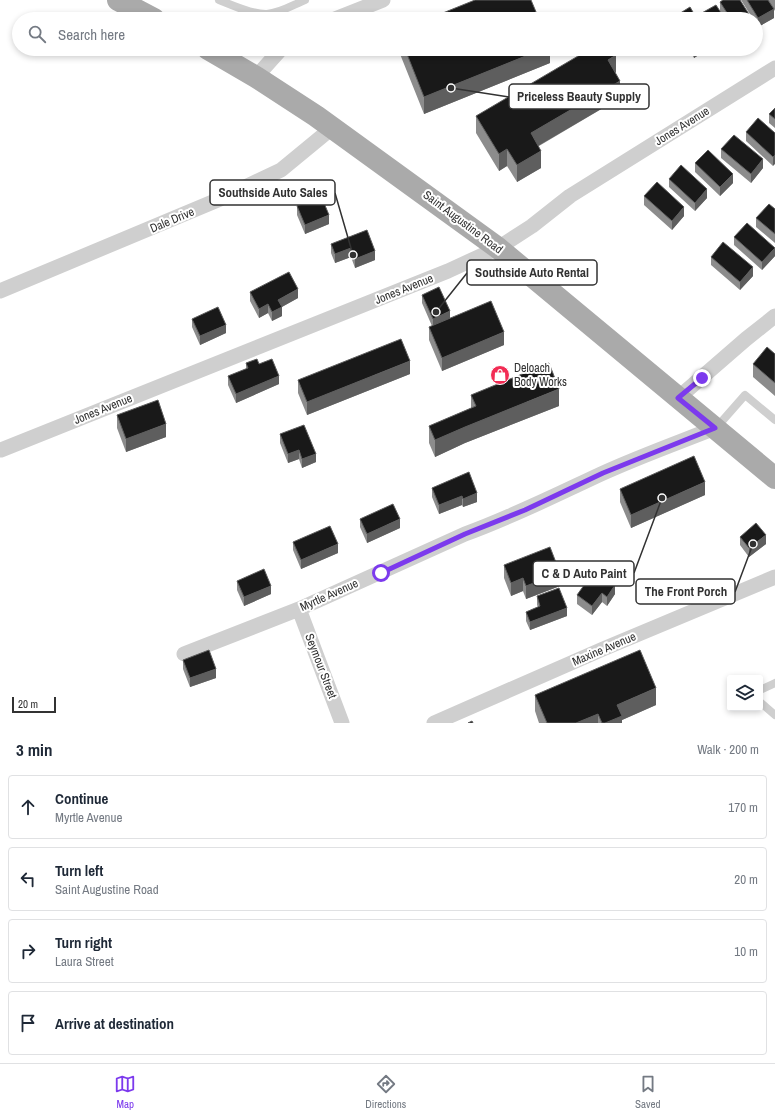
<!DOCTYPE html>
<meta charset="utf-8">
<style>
body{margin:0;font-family:"Archivo Narrow",sans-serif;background:#f6f6f7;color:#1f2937}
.controls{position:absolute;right:12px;bottom:12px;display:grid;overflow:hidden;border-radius:4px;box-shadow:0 2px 6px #0003}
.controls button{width:36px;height:36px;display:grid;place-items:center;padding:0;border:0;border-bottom:1px solid #e0e1e3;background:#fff;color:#1f2937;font:20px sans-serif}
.scale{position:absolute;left:12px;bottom:10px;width:44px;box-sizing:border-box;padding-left:4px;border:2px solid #323232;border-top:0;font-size:11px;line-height:14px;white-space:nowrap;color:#323232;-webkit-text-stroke:3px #fff;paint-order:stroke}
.stop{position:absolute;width:12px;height:12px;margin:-9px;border:3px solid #7c3aed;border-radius:50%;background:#fff}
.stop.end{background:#7c3aed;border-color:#fff;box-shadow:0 1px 4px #0008}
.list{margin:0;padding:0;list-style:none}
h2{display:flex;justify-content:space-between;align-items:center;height:52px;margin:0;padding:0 16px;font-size:17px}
h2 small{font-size:13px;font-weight:400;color:#747a83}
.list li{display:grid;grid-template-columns:26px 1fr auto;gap:12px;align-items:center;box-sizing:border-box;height:64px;margin:0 8px 8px;padding:0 8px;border:1px solid #e0e1e3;border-radius:4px}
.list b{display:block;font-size:15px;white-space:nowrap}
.list p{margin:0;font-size:13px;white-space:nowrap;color:#747a83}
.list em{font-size:13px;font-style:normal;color:#747a83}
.icon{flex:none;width:22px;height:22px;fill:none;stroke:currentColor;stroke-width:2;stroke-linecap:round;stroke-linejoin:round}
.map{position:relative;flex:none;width:775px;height:723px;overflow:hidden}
.search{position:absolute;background:#fff;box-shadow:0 2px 6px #0003;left:12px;right:12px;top:12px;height:44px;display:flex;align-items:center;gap:10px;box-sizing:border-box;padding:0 14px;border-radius:22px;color:#747a83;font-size:15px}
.sheet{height:340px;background:#fff}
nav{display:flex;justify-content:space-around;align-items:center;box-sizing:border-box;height:56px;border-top:1px solid #e0e1e3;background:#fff;font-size:11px;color:#747a83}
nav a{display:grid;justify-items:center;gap:2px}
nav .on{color:#7c3aed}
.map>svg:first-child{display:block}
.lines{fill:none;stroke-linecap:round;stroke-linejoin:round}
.service{stroke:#cfcfcf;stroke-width:8}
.minor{stroke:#cfcfcf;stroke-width:15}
.primary{stroke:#aaa;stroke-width:22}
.wall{fill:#8c8c8c}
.shaded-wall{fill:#5e5e5e}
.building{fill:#191919;stroke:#5e5e5e}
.route{stroke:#7c3aed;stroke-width:5}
.labels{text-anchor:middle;stroke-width:4;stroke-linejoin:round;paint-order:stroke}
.street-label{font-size:12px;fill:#323232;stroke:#fff}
.poi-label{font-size:12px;fill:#323232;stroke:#fff;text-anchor:start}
.leader{fill:none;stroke:#323232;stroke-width:1.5}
.callout-dot{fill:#323232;stroke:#fff;stroke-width:1.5}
.callout{fill:#fff;stroke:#323232;stroke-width:1.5}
.callout-label{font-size:13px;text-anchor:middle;font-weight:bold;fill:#323232}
</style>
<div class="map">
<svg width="775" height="723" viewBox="0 0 775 723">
<rect width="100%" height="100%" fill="#fff"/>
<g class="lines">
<path class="service" d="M219,0C232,5 253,15 267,14C280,13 293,5 305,0
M716,428L745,395L775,420
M760,690L775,683
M760,702L775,715"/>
<path class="minor" d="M335,19L383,0
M256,77L281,49
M0,291L220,199L281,170L332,128
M678,398L746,339L775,316
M1,450L448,271L498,248L532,226L570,196L775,68
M299,609L342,723
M184,654L299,609L465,534C512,517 556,495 601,474C638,457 677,443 715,428
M434,723L603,649L775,577"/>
<path class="primary" d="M118,0L154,19
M208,49L256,77L316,116L498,248L775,478"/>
</g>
<path class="wall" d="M741,0H768L774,18L758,27L756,24V19H753Z
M768,0H775V11Z
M720,2L752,19H725L720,11Z
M700,14L725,19H700Z
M398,49H550V63L424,114Z
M689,49H708L694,58Z
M616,72L615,73L620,98L539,146L541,168L517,182L507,166L499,171L476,133V116Z
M775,108V128L769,123V114Z
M746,132L775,133L773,166L746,141Z
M721,149L763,168L751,183L721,158Z
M695,163L733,183L720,196L695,172Z
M669,179L707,198L695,211L669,187Z
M300,193L329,224L305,234L297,215V206L301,204L300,201Z
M644,196L684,216L672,230L644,205Z
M775,209V243L756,227V218Z
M367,230L375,260L355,268L351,257L335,263L331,253V244Z
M734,237L775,256L762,270L734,245Z
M711,257L753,276L740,290L711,265Z
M250,292L298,298L282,307V316L272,321L268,313L259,318L250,301Z
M422,295L450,318L504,345L442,371L429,340V327L432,326L422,303Z
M192,319L226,333L200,345L192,327Z
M775,354V396L753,377V364Z
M246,363L259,364L279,384L236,403L228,385V376L246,369Z
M410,374L307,415L298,393V380Z
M471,395L559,406L465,443L435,457L429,443V426L471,408Z
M117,415L166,437L126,452L117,428Z
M280,434L316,462L302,468L299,459L288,463L280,443Z
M469,472L477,502L463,507L462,505L439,514L432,497V488Z
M620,489L705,495L631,528L620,502Z
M360,519L400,528L367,543L360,527Z
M740,537L766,544L749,557L740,545Z
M293,542L338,553L301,569L293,550Z
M504,565L560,586L526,599L523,591L511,596L504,578Z
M237,581L271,594L244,606L237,590Z
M615,585V594L607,606L602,602L592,615L577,604V595Z
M537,596L567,616L530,630L526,621V612L538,607L537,605Z
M183,660L216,678L190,687L183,669Z
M535,695L656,705L622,720V723H539L535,711Z"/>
<path class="shaded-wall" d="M774,9V18L758,27V18Z
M543,49H550V63L424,114V97Z
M694,49H708L694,58Z
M719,49H724L719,52Z
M616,55V72L608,77V60Z
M620,81V98L531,150V133Z
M507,149V166L499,171V154Z
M541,151V168L517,182V165Z
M775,155V164L773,166V157Z
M763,159V168L751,183V174Z
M733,174V183L720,196V187Z
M707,189V198L695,211V203Z
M684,207V216L672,230V221Z
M329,215V224L305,234V225Z
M351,248V257L335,263V254Z
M775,248V256L762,270V262Z
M375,251V260L355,268V259Z
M753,267V276L740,290V282Z
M298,289V298L278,309V300Z
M268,304V313L259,318V309Z
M282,307V316L272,321V312Z
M450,311V320L433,327V319Z
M226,325V333L200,345V336Z
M504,332V345L442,371V358Z
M410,361V374L307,415V402Z
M279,376V384L236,403V394Z
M559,389V406L465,443L435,457V440L465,427Z
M166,424V437L126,452V439Z
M299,450V459L288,463V454Z
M316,454V462L302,468V459Z
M705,482V495L631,528V515Z
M477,493V502L463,507V499Z
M462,496V505L439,514V505Z
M400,519V528L367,543V534Z
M766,535V544L749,557V548Z
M338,544V553L301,569V560Z
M560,573V586L526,599V586Z
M523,578V591L511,596V583Z
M615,585V594L607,606V597Z
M271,586V594L244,606V597Z
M602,593V602L592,615V606Z
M567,608V616L530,630V622Z
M216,669V678L190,687V678Z
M656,688V705L622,720V723H605L617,705Z
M598,714V723H576Z"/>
<path class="building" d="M475,0H531L539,19H428Z
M723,0H740L752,19H731L720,2Z
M747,0H768L774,9L758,18Z
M716,5L725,19H703L700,14Z
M690,7L697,19H675L674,17Z
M405,49H543L424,97Z
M590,49H612L616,55L608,60L620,81L531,133L541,151L517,165L507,149L499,154L476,116Z
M775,108V119L769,114Z
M758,118L775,133V155L773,157L746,132Z
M734,135L763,159L751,174L721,149Z
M708,150L733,174L720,187L695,163Z
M681,165L707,189L695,203L669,179Z
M657,182L684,207L672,221L644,196Z
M317,186L329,215L305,225L297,206L305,203L300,193Z
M769,204L775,209V234L756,218Z
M747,223L775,248L762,262L734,237Z
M367,230L375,251L355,259L351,248L335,254L331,244Z
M723,242L753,267L740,282L711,257Z
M289,272L298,289L278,300L282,307L272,312L268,304L259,309L250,292Z
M439,287L450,311L433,319L422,295Z
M491,301L504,332L442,358L429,327Z
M218,307L226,325L200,336L192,319Z
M401,339L410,361L307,402L298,380Z
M767,347L775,354V383L753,364Z
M257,359L259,364L272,359L279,376L236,394L228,376L248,368L246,363Z
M549,363L559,389L465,427L435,440L429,426L476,406L471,395Z
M158,400L166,424L126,439L117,415Z
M304,425L316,454L302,459L299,450L288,454L280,434Z
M694,456L705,482L631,515L620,489Z
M469,472L477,493L463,499L462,496L439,505L432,488Z
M393,504L400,519L367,534L360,519Z
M756,523L766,535L749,548L740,537Z
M330,526L338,544L301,560L293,542Z
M550,547L560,573L526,586L523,578L511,583L504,565Z
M264,569L271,586L244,597L237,581Z
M595,570L615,585L607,597L602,593L592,606L577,595Z
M559,588L567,608L530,622L526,612L540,606L537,596Z
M209,650L216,669L190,678L183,660Z
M640,650L656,688L617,705L622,716L605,723H602L598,714L576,723H547L535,695Z
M472,721L473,723H468Z"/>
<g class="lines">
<path class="route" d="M381,573L465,534L525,510L603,473L715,428L678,398L702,378"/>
</g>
<defs>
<symbol id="shop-disc" viewBox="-11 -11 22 22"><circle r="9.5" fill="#f22c54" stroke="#fff"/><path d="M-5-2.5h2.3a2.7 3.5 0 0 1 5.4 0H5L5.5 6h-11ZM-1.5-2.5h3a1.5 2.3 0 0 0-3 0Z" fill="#fff"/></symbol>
</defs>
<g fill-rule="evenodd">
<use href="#shop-disc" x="489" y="364" width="22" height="22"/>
</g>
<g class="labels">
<g class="street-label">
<text transform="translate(682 126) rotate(-32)" y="4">Jones Avenue</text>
<text transform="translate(172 220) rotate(-23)" y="4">Dale Drive</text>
<text transform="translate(463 222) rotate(37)" y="4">Saint Augustine Road</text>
<text transform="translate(404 289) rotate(-22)" y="4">Jones Avenue</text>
<text transform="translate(103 409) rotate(-22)" y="4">Jones Avenue</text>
<text transform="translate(329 595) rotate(-24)" y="4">Myrtle Avenue</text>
<text transform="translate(604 649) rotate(-23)" y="4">Maxine Avenue</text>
<text transform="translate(321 666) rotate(69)" y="4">Seymour Street</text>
</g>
<g class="poi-label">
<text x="514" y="372">Deloach<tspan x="514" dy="14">Body Works</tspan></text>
</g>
</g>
<path class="leader" d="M451 88L509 97M353 255L335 193M436 312L467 273M662 498L634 573M753 544L735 592"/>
<g class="callout-dot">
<circle cx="451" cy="88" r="4"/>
<circle cx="353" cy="255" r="4"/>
<circle cx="436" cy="312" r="4"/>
<circle cx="662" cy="498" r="4"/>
<circle cx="753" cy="544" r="4"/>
</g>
<g class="callout">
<rect x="509" y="84" width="140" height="25" rx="4"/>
<rect x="210" y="180" width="125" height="25" rx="4"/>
<rect x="467" y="260" width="130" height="25" rx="4"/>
<rect x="533" y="561" width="101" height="25" rx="4"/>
<rect x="636" y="579" width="99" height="25" rx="4"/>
</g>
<g class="callout-label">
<text x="579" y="101">Priceless Beauty Supply</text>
<text x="273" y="197">Southside Auto Sales</text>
<text x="532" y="277">Southside Auto Rental</text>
<text x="584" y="578">C &amp; D Auto Paint</text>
<text x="686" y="596">The Front Porch</text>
</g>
</svg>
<div class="controls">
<button><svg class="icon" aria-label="layers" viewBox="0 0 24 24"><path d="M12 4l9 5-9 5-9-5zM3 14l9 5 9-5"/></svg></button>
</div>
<div class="scale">20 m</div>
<div class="stop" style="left:381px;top:573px"></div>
<div class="stop end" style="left:702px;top:378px"></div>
<div class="search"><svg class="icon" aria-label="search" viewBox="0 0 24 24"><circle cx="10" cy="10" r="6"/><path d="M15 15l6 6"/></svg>Search here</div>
</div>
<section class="sheet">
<h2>3 min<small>Walk · 200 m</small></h2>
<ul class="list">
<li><svg class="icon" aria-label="ahead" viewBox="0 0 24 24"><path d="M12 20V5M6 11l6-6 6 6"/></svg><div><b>Continue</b><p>Myrtle Avenue</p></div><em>170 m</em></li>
<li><svg class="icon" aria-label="left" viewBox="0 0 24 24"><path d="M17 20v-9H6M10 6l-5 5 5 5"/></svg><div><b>Turn left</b><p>Saint Augustine Road</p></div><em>20 m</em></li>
<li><svg class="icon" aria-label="right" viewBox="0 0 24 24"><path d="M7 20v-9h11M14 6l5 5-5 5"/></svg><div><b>Turn right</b><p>Laura Street</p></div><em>10 m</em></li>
<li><svg class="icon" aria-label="arrive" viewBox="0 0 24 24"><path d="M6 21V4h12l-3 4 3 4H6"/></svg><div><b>Arrive at destination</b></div></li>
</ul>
</section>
<nav>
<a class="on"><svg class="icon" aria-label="map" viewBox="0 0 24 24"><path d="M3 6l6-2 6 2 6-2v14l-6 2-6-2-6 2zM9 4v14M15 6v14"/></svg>Map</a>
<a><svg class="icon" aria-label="directions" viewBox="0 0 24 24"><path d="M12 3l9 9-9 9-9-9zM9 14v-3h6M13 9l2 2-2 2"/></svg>Directions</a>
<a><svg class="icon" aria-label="saved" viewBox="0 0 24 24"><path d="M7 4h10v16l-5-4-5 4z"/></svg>Saved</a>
</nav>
